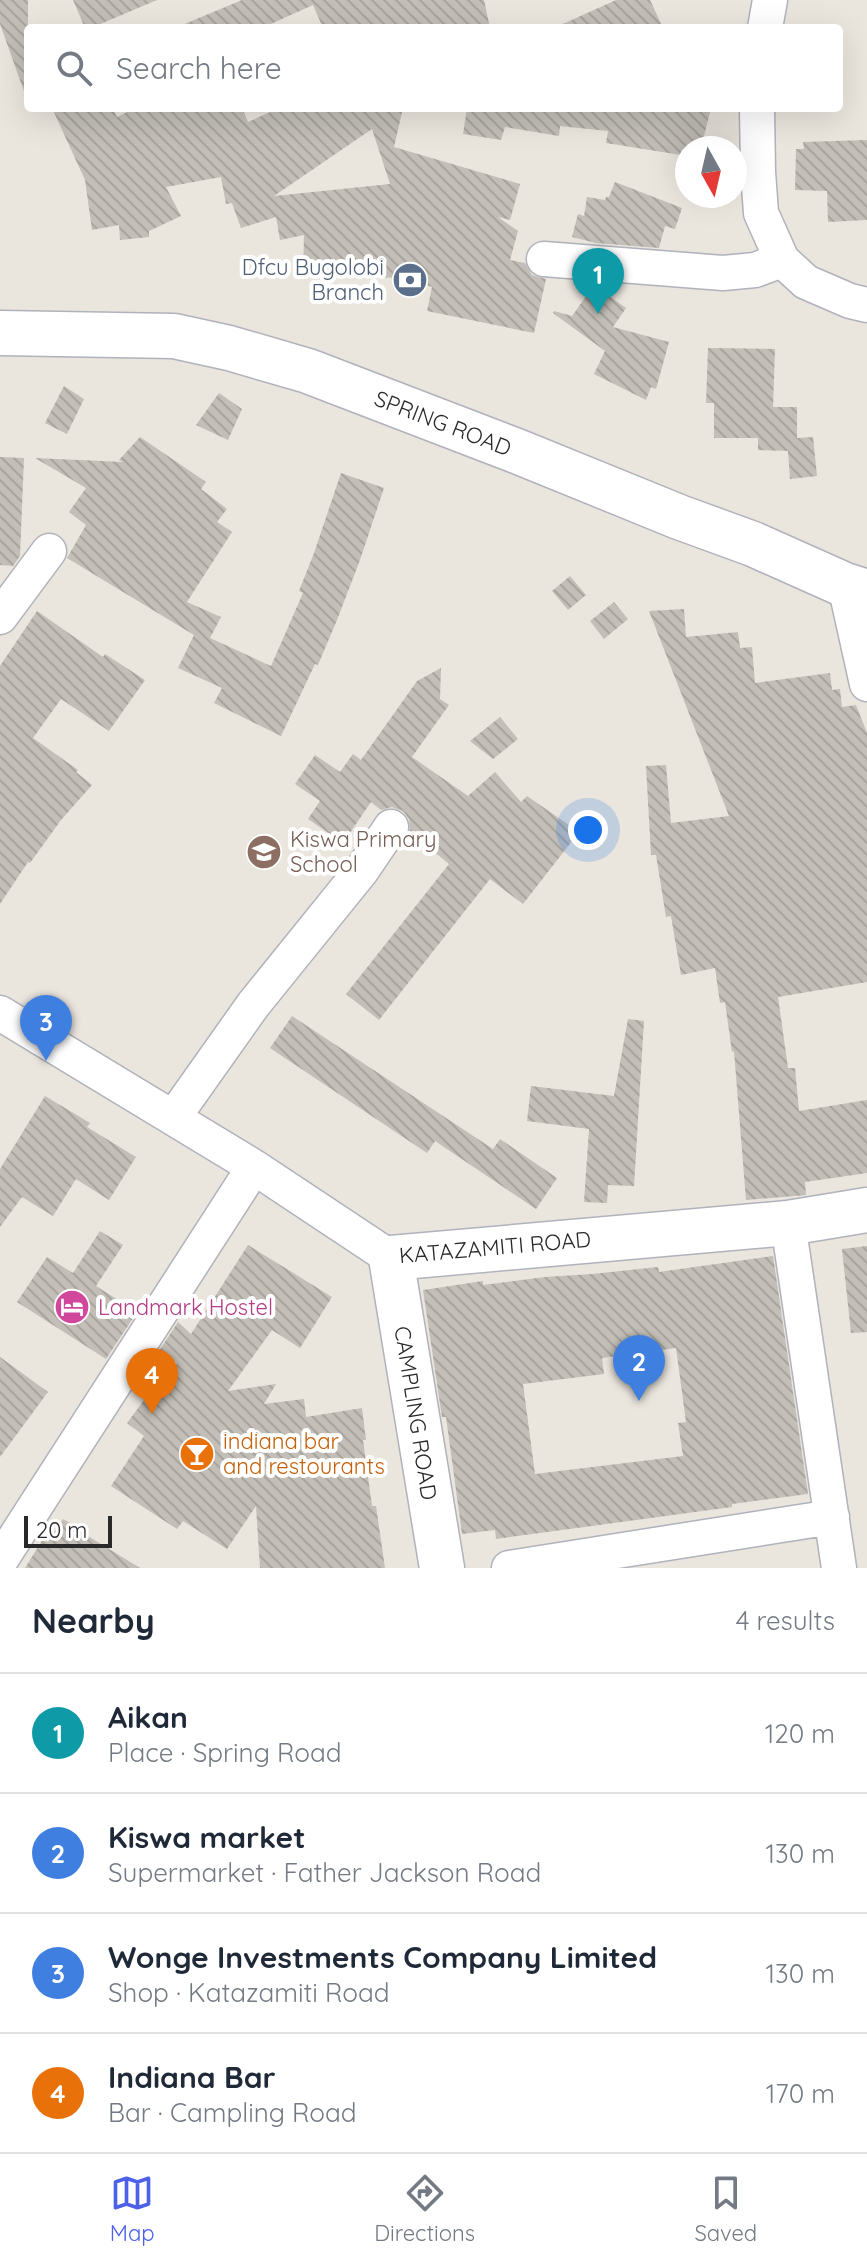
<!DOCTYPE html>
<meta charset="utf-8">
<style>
body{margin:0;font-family:Quicksand,sans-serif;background:#f2f2f3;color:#1f2937}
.compass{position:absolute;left:675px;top:136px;width:72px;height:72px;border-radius:50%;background:#fff;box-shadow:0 8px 32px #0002;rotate:172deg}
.scale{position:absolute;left:24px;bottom:20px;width:88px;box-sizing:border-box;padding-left:8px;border:4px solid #292929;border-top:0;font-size:22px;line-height:28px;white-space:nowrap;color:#292929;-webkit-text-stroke:6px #fff;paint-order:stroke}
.you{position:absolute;left:588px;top:830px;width:28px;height:28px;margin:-20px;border:6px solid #fff;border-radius:50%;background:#1a73e8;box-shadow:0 0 0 12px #1a73e833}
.badge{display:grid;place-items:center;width:52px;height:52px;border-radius:50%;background:#4c60e8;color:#fff;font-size:26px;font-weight:700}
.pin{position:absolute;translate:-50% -66px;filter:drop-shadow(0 2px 4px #0008)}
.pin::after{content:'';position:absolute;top:42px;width:28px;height:24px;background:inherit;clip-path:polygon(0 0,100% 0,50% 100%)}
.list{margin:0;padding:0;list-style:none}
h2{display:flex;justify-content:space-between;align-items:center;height:104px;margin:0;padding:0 32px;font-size:34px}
h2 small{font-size:26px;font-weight:400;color:#747a83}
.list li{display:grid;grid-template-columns:52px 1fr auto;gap:24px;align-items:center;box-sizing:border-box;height:120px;padding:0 32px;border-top:2px solid #e0e1e3}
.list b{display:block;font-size:30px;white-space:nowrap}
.list p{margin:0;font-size:26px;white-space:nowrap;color:#747a83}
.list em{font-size:26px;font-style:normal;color:#747a83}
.icon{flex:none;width:44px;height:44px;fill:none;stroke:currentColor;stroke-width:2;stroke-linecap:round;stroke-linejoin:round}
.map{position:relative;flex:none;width:867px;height:1568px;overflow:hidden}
.search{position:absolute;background:#fff;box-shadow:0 8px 32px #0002;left:24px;right:24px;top:24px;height:88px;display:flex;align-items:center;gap:20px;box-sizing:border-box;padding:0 28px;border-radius:8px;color:#747a83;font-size:30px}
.sheet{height:584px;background:#fff}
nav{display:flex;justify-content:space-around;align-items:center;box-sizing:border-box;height:112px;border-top:2px solid #e0e1e3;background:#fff;font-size:22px;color:#747a83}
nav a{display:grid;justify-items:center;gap:4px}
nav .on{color:#4c60e8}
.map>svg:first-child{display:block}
.building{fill:url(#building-back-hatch);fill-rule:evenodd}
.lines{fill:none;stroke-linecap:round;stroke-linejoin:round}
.street-casing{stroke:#b0b2bc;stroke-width:37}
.secondary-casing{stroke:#b0b2bc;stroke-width:47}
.street{stroke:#fff;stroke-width:34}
.secondary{stroke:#fff;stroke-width:44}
.labels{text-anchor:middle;stroke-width:8;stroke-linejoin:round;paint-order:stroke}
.service-label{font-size:22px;fill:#4e5e75;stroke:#fff;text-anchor:end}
.street-label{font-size:22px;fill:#292929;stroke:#fff}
.education-label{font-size:22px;fill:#785e54;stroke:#fff;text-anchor:start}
.hotel-label{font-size:22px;fill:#b23c85;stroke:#fff;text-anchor:start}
.food-label{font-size:22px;fill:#c56008;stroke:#fff;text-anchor:start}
</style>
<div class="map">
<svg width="867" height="1568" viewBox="0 0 867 1568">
<defs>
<pattern id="building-back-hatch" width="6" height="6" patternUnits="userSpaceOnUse" patternTransform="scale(2)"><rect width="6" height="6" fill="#c3bfb8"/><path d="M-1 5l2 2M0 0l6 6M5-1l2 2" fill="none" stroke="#a8a49e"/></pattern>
</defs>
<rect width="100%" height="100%" fill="#eae5dd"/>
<path class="building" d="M0,0H28V93L25,94L0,24Z
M73,0H157L91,28H85Z
M242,0H484L490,28H323L313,5L262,28H175Z
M616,0H650L663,28H554Z
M52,108H113L117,117L135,108H242L248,122L279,108H403L394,147L520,184L510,220L498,217L518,231L510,260L525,263L532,275L546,279L534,333L427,311L432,287L404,278L303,275L304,235L280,240L276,217L241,228L232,203L226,204L221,177L166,187L181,216L149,231V237L120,240L119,225L92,230L85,180ZM372,129L390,184L274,196Z
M467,108H711L701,148H687V156L606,143L608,131L560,126L559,136L505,127L501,140L463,134Z
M867,140V220L828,222L827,191L795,190L796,149H804L803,142Z
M615,182L682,208L675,229L665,226L659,248L596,243L572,237L578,214L584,216L587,197L605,200L606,197H609Z
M594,285L626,308L613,327L669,342L656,389L651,387L646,400L594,374L605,351L553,313L554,311L572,316Z
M708,348L775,349L773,407H797V438L813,437L817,476L790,479L788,451L758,450V438H714V403H706Z
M64,386L84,399L67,434L45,423Z
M219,393L242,409L228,440L196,425Z
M140,437L206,482L201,489L227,509L217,522L232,532L187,602L221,617L210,638L271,666L303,593L299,591L314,553L341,473L384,488L360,560L337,620L318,665L315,664L281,736L214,703L222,688L178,668L194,635L67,558L86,525L69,512L86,488L35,458L123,462L119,460Z
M0,457L24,458L20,556L13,566L0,565Z
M570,576L586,595L568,610L552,591Z
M614,602L628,619L604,639L590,621Z
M684,609L686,637L738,632L740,648L752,647L755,683L830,673L832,690L840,689L842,707L856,705L867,733V982L778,997L788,1068H795L799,1111L867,1100V1173L805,1182L806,1195L746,1200L734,1051L732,1052L725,1002L720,1003L715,968L681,975L671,916L666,917L656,855H651L646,766L666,765L671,823L729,816L649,611Z
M37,611L103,657L105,654L145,680L109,731L61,699L33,738L78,770L76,772L92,785L61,820L30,863L28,862L0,904V666Z
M441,668L440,699L449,705L412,757L468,796L495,772L521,802L527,796L579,832L523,904L490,879L379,1020L346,994L449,864L410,832L409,819L403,811L392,807L381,810L371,802L343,843L308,819L320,801L295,784L315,755L340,772L353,754L361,760L417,681Z
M500,717L518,739L493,759L470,741Z
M292,1016L493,1149L500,1139L557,1178L536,1209L435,1141L427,1153L270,1048Z
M628,1019L644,1021L634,1186L608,1185L607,1203L584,1202L589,1129L527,1121L531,1086L614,1096Z
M45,1096L90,1123L87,1127L136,1157L109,1200L76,1179L53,1216L22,1197L0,1227V1169Z
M100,1231L123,1245L96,1286L137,1312L106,1359L17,1302L47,1257L73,1273Z
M248,1245L332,1297L300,1348L272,1330L228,1391L276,1384L264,1404L304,1399L306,1417L362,1408L366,1440H363L372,1506H376L385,1568H260L256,1506L227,1549L183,1521L177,1529L111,1486L144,1436L127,1423L144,1400L152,1406L177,1363L159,1351L178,1322L191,1334Z
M867,1246V1332L851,1333L842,1249Z
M773,1256L808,1494L732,1504V1507L496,1539L495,1530L462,1534L446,1417H442L423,1290L483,1281V1285L545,1277L592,1274L658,1267L659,1272ZM676,1348L686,1422L678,1423L683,1456L535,1474L523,1384L604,1374L602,1358Z
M0,1357L48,1392L0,1457Z
M63,1519L84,1531L83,1533L140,1568H25L43,1539L48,1542Z"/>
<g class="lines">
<defs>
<path id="street" d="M765,28L770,0
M757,108L758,172L761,213L782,260L806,282L850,301L867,305
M544,259L723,273L755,270L782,260
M845,585L867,684
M0,617L49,551
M0,1013L254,1167L391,1258
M173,1118L253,1005L362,870L391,827
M788,1223L839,1568
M0,1561L254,1167
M509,1568L832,1517"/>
<path id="secondary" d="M0,333L174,336L229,348L308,371L519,452L679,517L753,544L845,585L867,592
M442,1568L391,1258L788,1223L867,1210"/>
</defs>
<use href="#street" class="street-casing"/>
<use href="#secondary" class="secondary-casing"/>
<use href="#street" class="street"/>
<use href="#secondary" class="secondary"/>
</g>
<defs>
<symbol id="bank-disc" viewBox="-11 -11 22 22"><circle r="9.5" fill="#5c6f8a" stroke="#fff"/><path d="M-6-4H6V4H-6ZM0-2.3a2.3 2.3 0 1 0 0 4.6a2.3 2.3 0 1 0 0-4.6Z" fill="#fff"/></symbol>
<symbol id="school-disc" viewBox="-11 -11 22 22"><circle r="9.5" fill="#8d6e63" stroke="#fff"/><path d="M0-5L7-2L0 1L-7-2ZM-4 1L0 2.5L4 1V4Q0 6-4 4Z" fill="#fff"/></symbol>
<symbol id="hotel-disc" viewBox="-11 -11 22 22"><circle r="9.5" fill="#d1479c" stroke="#fff"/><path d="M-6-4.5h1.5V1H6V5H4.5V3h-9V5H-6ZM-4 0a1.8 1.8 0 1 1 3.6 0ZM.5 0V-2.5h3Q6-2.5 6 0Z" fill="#fff"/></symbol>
<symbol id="bar-disc" viewBox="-11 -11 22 22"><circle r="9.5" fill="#e8710a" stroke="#fff"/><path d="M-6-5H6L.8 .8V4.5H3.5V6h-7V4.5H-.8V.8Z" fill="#fff"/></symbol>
</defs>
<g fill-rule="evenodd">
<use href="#bank-disc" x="390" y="260" width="40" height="40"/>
<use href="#school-disc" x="244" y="832" width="40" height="40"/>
<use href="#hotel-disc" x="52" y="1287" width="40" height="40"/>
<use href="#bar-disc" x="177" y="1434" width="40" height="40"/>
</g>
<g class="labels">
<g class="service-label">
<text x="384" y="275">Dfcu Bugolobi<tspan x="384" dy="25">Branch</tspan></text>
</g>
<g class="street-label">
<text transform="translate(443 423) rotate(21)" y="8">SPRING ROAD</text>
<text transform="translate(495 1247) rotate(-5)" y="8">KATAZAMITI ROAD</text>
<text transform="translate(416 1413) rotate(81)" y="8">CAMPLING ROAD</text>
</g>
<g class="education-label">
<text x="290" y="847">Kiswa Primary<tspan x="290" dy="25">School</tspan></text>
</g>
<g class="hotel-label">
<text x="98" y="1315">Landmark Hostel</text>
</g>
<g class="food-label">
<text x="223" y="1449">indiana bar<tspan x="223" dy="25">and restourants</tspan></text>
</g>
</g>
</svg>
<svg class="compass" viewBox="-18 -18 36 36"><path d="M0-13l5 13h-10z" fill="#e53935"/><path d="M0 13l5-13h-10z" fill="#747a83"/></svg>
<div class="scale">20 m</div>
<div class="you"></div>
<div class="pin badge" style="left:598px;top:314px;background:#0f9aa8">1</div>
<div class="pin badge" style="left:639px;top:1401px;background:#3f7fe0">2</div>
<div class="pin badge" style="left:46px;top:1061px;background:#3f7fe0">3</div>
<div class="pin badge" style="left:152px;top:1414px;background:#e8710a">4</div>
<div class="search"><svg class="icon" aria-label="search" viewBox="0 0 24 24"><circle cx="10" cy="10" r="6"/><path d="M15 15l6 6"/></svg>Search here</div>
</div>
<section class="sheet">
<h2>Nearby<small>4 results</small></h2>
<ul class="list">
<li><span class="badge" style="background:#0f9aa8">1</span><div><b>Aikan</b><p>Place · Spring Road</p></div><em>120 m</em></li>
<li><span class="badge" style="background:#3f7fe0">2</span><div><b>Kiswa market</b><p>Supermarket · Father Jackson Road</p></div><em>130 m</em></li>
<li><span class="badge" style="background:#3f7fe0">3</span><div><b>Wonge Investments Company Limited</b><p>Shop · Katazamiti Road</p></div><em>130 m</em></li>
<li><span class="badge" style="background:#e8710a">4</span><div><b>Indiana Bar</b><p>Bar · Campling Road</p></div><em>170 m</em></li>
</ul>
</section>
<nav>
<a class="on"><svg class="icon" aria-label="map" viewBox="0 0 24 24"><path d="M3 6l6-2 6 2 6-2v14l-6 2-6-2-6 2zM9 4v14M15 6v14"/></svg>Map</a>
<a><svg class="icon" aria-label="directions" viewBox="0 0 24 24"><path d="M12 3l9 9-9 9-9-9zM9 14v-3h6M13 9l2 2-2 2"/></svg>Directions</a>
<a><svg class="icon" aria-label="saved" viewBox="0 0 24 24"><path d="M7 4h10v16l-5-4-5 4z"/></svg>Saved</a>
</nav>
